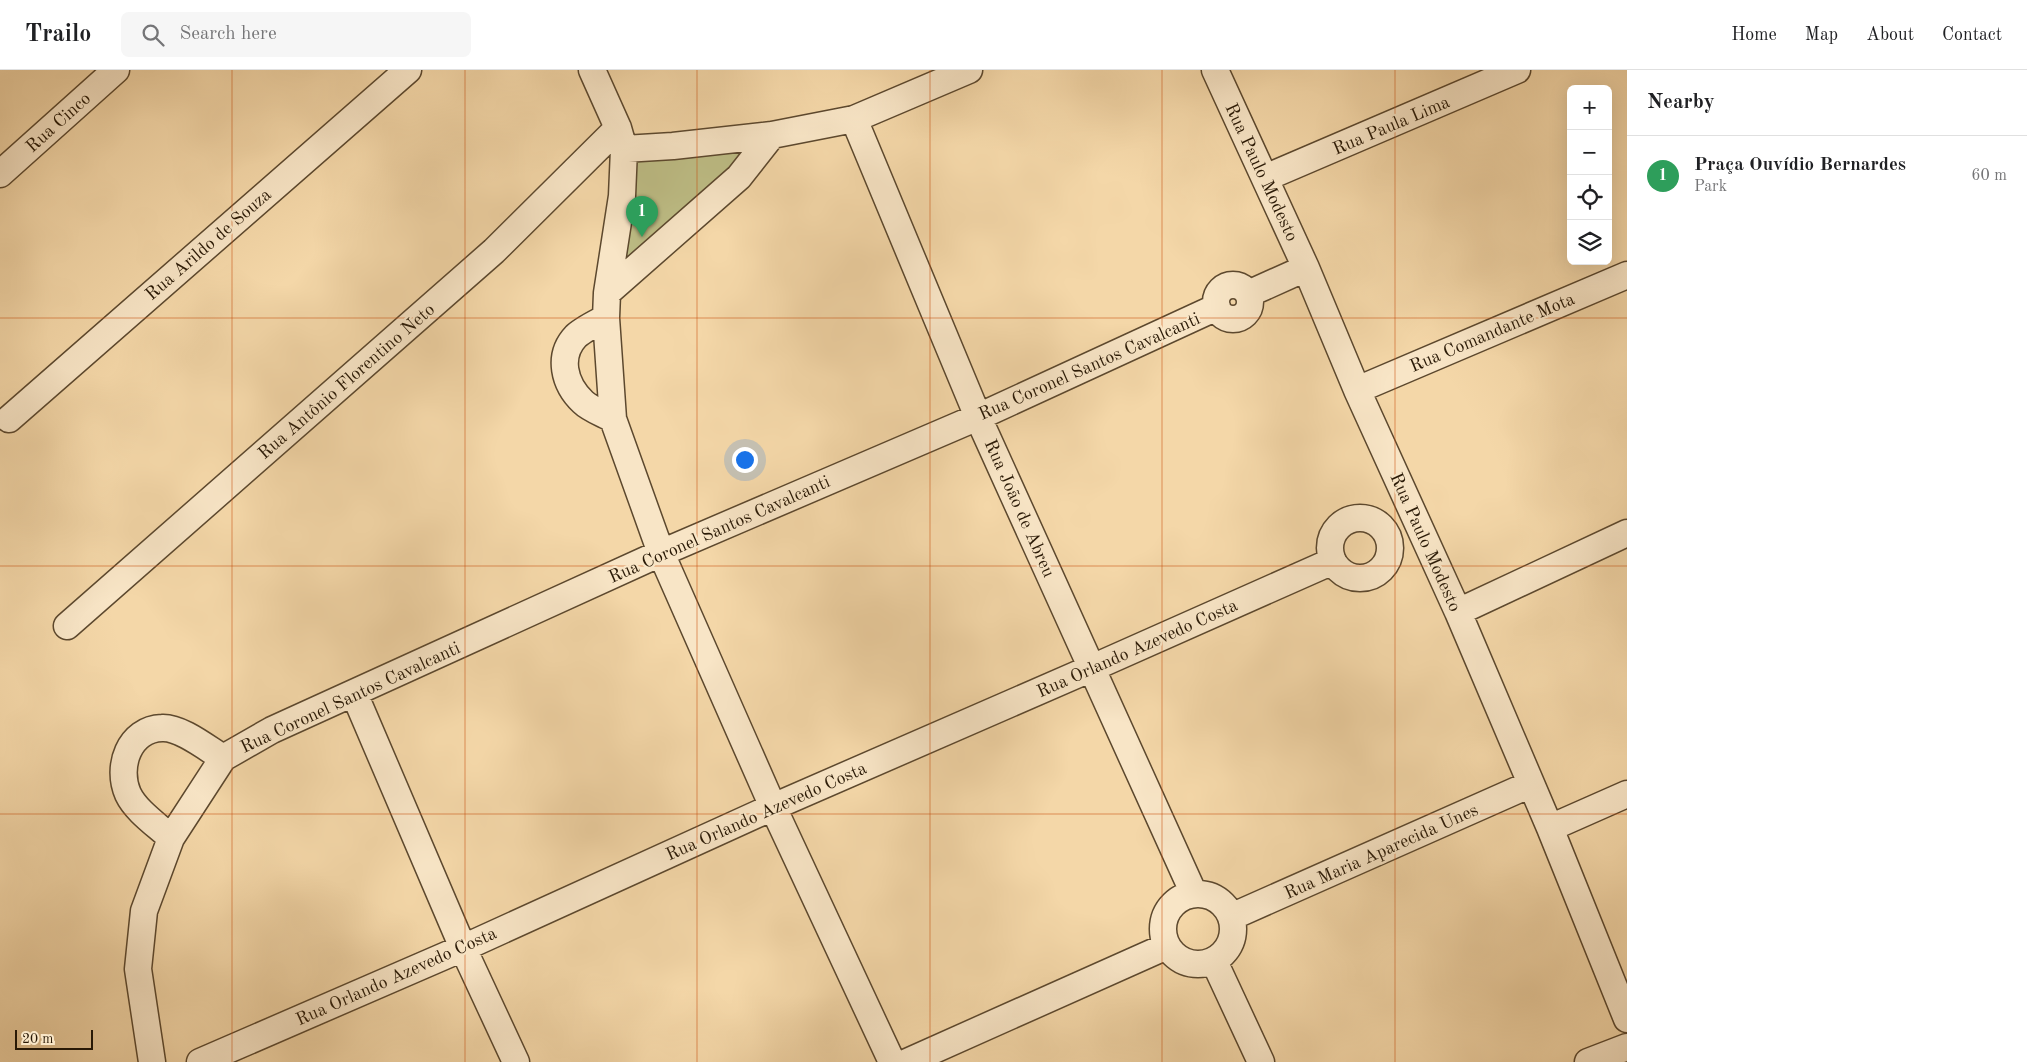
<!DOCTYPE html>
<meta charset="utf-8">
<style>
body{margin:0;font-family:"Old Standard TT",serif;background:#f6f6f6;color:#202124}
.controls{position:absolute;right:15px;top:15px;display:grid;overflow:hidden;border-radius:8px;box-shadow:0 5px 20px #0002}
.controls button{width:45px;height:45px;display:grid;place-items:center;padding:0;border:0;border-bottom:1px solid #e0e0e0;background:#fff;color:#202124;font:25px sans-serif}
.scale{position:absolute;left:15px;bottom:12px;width:78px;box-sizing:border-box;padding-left:5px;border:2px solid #291906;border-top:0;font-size:14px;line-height:18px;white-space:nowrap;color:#291906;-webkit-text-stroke:4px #f8e5c6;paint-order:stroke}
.you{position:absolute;left:744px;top:389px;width:18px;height:18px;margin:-12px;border:4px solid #fff;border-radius:50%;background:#1a73e8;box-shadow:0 0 0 8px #1a73e833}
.badge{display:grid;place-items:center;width:32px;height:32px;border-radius:50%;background:#ea580c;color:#fff;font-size:16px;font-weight:700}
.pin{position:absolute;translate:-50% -41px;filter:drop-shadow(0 1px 2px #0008)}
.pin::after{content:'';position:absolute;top:26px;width:18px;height:15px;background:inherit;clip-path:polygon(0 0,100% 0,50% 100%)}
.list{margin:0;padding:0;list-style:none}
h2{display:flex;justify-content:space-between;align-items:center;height:65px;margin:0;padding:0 20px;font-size:21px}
h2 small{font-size:16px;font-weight:400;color:#757577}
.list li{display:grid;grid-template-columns:32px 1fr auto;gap:15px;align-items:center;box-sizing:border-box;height:80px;padding:0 20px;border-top:1px solid #e0e0e0}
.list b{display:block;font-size:19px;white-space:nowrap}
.list p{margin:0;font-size:16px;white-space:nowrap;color:#757577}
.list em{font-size:16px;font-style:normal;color:#757577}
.icon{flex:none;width:28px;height:28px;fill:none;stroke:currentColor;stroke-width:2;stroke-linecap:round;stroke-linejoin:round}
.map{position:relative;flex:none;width:1627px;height:992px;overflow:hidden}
header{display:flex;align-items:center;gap:30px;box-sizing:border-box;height:70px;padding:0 25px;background:#fff;border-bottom:1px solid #e0e0e0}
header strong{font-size:24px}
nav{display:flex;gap:28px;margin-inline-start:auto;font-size:18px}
.search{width:350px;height:45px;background:#f6f6f6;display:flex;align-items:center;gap:12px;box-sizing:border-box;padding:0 18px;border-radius:8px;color:#757577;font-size:19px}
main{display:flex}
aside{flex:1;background:#fff}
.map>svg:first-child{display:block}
.green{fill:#bebe86;stroke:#746c46}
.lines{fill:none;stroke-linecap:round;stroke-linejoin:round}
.minor-casing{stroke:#5c482e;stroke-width:29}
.minor{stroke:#f8e5c6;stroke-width:26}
.grid{fill:none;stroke:#cb4f0b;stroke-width:1;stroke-opacity:0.55}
.labels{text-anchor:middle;stroke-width:4.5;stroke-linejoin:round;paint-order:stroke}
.street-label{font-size:18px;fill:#291906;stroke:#f8e5c6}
</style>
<header>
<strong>Trailo</strong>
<div class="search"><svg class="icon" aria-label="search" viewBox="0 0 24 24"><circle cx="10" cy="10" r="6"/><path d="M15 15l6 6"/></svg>Search here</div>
<nav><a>Home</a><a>Map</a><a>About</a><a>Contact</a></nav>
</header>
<main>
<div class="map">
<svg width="1627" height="992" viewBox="0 0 1627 992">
<rect width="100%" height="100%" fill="#f4d7a8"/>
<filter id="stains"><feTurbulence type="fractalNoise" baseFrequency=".004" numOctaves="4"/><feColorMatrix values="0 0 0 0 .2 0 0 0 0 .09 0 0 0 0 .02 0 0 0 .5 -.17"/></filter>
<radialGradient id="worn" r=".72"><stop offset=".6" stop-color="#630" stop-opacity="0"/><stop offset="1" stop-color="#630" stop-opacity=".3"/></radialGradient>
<path class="green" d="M754,75L621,200L631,86Z"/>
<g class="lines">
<defs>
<path id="minor" d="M592,0L618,58L624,79L622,126L607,223L606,248L613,349L661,483L773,737L892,992
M1215,0L1306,198L1357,320L1458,542L1550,758L1627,949
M854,49L978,347L1194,824
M624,79L673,76L772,65L854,49L969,0
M0,104L116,0
M1265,108L1517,0
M1216 232a17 17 0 1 1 34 0a17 17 0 1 1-34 0Z
M607,223L739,107L772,65
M1248,224L1306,198
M606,248C596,253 584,259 576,266C557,286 564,314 583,332C590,339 604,344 613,349
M1357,320L1627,205
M9,349L408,0
M1330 478a30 30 0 1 1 60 0a30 30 0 1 1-60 0Z
M1458,542L1627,463
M67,556L494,181L618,58
M354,623L463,878L516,992
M1550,758L1627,724
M171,768C157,755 136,741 128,724C116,697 129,659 162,658C181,657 208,679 223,688L272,660L661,483L978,347L1217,237
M1163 859a35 35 0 1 1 70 0a35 35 0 1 1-70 0Z
M1231,847L1531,714
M1214,891L1261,992
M152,992L138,899L144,841L171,768L223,688
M200,992L463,878L773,737L1092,598L1333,491
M907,992L1167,876
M1588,992L1627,977"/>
</defs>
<use href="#minor" class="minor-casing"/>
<use href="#minor" class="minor"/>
</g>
<path class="grid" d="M232,0V992M465,0V992M697,0V992M930,0V992M1162,0V992M1395,0V992M0,248H1627M0,496H1627M0,744H1627"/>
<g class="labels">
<g class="street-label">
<text transform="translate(58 52) rotate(-42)" y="6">Rua Cinco</text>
<text transform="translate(1391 55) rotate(-23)" y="6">Rua Paula Lima</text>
<text transform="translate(1262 102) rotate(65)" y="6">Rua Paulo Modesto</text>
<text transform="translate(208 174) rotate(-41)" y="6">Rua Arildo de Souza</text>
<text transform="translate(1492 262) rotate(-23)" y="6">Rua Comandante Mota</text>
<text transform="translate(1089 296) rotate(-24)" y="6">Rua Coronel Santos Cavalcanti</text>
<text transform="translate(346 311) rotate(-41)" y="6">Rua Antônio Florentino Neto</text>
<text transform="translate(1020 438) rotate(66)" y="6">Rua João de Abreu</text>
<text transform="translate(719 459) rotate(-24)" y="6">Rua Coronel Santos Cavalcanti</text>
<text transform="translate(1426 472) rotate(66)" y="6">Rua Paulo Modesto</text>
<text transform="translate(1137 578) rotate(-24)" y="6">Rua Orlando Azevedo Costa</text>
<text transform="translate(350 627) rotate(-25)" y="6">Rua Coronel Santos Cavalcanti</text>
<text transform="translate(766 741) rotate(-24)" y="6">Rua Orlando Azevedo Costa</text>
<text transform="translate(1381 781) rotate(-24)" y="6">Rua Maria Aparecida Unes</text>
<text transform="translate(396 906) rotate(-24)" y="6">Rua Orlando Azevedo Costa</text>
</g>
</g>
<rect width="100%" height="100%" filter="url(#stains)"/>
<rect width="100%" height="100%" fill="url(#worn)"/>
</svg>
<div class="controls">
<button>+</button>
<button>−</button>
<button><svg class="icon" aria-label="locate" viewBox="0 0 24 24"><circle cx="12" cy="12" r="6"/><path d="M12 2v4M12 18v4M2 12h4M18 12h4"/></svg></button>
<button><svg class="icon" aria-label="layers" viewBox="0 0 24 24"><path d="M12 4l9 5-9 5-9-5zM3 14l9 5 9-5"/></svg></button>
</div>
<div class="scale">20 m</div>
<div class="you"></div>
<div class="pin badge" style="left:642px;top:167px;background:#2e9e5b">1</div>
</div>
<aside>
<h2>Nearby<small></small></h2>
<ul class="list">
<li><span class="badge" style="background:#2e9e5b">1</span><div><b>Praça Ouvídio Bernardes</b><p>Park</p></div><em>60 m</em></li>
</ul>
</aside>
</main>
